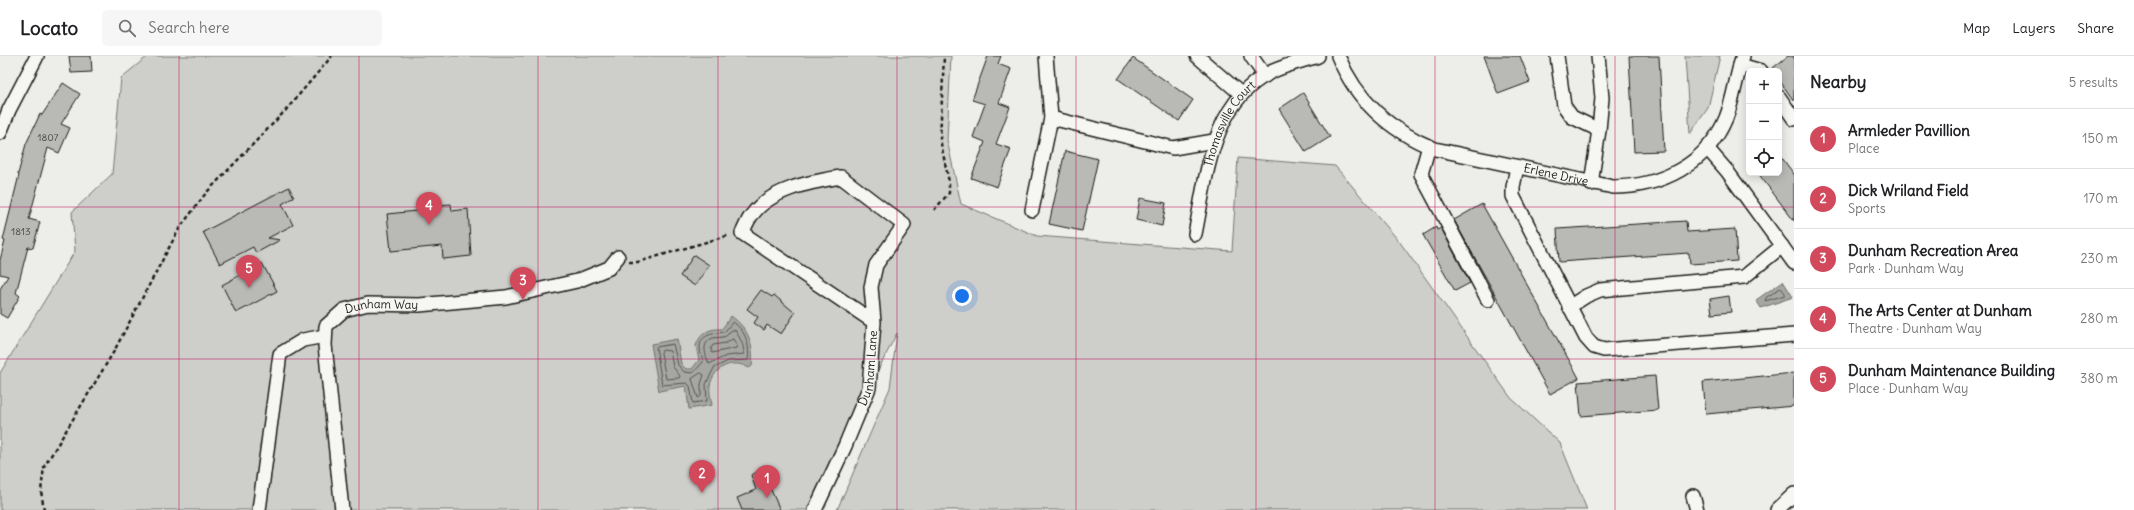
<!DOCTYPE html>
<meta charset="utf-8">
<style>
body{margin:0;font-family:Delius,sans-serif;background:#f6f6f6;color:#202124}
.controls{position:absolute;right:12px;top:12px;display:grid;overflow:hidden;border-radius:6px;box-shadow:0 2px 10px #0003}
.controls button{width:36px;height:36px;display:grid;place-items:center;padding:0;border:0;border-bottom:1px solid #e0e0e0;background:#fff;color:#202124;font:20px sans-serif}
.you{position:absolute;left:962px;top:240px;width:14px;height:14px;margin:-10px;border:3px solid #fff;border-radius:50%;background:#1a73e8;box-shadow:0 0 0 6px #1a73e833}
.badge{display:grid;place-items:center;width:26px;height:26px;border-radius:50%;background:#d1495b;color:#fff;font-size:13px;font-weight:700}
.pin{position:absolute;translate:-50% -33px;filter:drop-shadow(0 1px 2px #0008)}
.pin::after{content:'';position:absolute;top:21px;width:14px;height:12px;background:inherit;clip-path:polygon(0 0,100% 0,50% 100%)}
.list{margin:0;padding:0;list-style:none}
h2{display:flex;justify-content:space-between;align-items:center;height:52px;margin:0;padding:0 16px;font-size:17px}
h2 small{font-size:13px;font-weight:400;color:#757577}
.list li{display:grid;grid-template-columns:26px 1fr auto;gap:12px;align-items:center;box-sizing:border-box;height:60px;padding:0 16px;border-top:1px solid #e0e0e0}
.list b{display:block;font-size:15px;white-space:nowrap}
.list p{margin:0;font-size:13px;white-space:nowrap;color:#757577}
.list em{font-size:13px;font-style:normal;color:#757577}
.icon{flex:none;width:22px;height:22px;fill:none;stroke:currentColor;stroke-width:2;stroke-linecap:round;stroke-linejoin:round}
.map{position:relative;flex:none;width:1794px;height:454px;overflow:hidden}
header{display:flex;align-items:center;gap:24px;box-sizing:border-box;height:56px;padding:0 20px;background:#fff;border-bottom:1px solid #e0e0e0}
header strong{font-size:19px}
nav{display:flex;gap:22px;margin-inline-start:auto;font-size:14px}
.search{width:280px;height:36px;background:#f6f6f6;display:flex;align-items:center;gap:10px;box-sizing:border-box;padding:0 14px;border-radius:6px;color:#757577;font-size:15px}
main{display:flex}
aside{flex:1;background:#fff}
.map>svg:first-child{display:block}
.green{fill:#cececb;stroke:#757574}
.water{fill:#a6a6a3;stroke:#6f6f6d}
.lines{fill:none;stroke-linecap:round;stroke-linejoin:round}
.shore{stroke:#535352;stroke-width:1}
.building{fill:#b9b9b6;stroke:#1c1c1c}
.minor-casing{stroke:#1c1c1c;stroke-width:16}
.path{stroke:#1c1c1c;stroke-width:2.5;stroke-dasharray:4 3;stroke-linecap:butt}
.minor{stroke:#f6f6f2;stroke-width:13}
.grid{fill:none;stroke:#c2185b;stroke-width:1;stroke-opacity:0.55}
.labels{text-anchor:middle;stroke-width:3;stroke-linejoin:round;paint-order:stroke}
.number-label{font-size:10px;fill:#434342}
.street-label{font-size:12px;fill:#1c1c1c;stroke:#f6f6f2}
</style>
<header>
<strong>Locato</strong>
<div class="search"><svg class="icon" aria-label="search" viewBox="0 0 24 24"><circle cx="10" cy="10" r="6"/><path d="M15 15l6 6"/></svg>Search here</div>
<nav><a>Map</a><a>Layers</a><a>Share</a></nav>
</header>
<main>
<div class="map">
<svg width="1794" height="454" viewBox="0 0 1794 454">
<rect width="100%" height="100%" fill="#edede9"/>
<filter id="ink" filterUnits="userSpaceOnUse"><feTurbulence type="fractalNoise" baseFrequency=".025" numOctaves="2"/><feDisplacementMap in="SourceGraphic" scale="8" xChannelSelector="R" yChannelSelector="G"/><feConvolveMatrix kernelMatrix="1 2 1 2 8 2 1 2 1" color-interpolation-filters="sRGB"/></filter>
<g filter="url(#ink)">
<path class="green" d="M148,0H951L947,84L961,148L1037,180L1232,195L1238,102L1335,110L1399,185L1511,342L1560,387L1587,454H837L890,332L897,277L869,332L815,454H0V317L75,195L72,156L112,118L121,22Z
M1685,0H1720L1708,52L1690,78Z"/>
<path class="water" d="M1783,225L1793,241L1761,252L1756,244Z
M731,260C749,273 754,288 752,310L749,312C733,302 713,311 710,330C709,336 711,342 712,349L689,353L686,330L659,335L651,288L677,283L681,308L686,313H692L699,304L696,290C700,277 709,272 722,273Z"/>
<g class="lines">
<path class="shore" d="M1781,232L1785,237V239L1765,245L1766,242Z
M733,266C746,275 750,289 748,304L728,305L714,312L706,328L707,345L693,347L690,330L687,327L662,329L656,291L673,288L678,309L684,316L693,317L703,306C703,301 700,298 700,293C699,278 713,278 724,276Z
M732,274H735C740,282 744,289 744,298L726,300L709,308C706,300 700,287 713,282C717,281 722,282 726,280Z
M733,283L737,290L736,292L712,297L711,292L713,289L726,287Z
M663,294L670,295L673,311L680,320L679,322L666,323L661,297Z
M701,317L704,319L701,328V340L698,342L692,323Z"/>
</g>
<path class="building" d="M69,0H91L92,16L71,17Z
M988,0H1001L998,8L1011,13L999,47L1010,51L996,88L1011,93L997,131L971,122L985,86L973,81L985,48L972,44Z
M1484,0H1520L1530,26L1498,38Z
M1629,0H1659L1664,95L1634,96Z
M1788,0H1794V45L1779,24V15H1769Z
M1133,2L1193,44L1179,65L1118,23Z
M63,27L80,38L61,68L70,72L59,97L48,92L29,163L40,166L33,192L28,191L16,237L20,240L7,262L0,258V233L8,220L0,218V204L5,185L3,184L19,119L18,118L26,88L40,58L42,59Z
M1303,37L1330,81L1306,96L1279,53Z
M1065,95L1098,103L1082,175L1049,168Z
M1779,98L1794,118V165L1758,117H1779Z
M289,131L294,141L282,148L293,169L268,182L280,184L256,197L253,191L220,208L203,176Z
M1140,142L1166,147L1162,170L1136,164Z
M451,148L452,155L468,153L471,200L443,203L442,190L391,195L387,158L437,153V149Z
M1482,148L1579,322L1550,338L1454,164Z
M1686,165L1687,176L1735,173L1737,205L1690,208L1689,197L1559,206L1557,173Z
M1436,171L1437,174L1441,172L1470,227L1455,235L1423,179Z
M694,199L709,209L695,230L680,220Z
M262,207L277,235L236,257L222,229Z
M761,234L772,241L774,239L795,257L781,278L767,269L764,274L754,267L758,261L747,253Z
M1729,240L1731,256L1712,258L1710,243Z
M1794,317V350L1706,358L1703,326Z
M1655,320L1658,354L1581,360L1578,326Z
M762,414L780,454H742L737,442L756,434L751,419Z"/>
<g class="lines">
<defs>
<g id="minor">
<path d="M1197,0L1241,38"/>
<path d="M1251,0L1265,20"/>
<path id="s1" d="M1338,0C1357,46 1390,75 1435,93L1613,131C1661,131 1707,108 1726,62C1734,42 1736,20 1743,0"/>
<path d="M1557,0L1564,50L1572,61L1599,74"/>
<path d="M1740,9L1761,15"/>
<path d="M1779,41L1794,63"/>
<path d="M1051,62L1173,92L1214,85"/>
<path d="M0,77L9,54L37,0"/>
<path d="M1429,90L1421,118L1488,244"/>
<path d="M1707,92L1727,115L1794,207"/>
<path d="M1517,111L1513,131V140L1586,282L1594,291L1604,294L1794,279"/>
<path d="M1591,128L1599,74L1602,42L1598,0"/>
<path d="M1032,154L1051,62L1046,0"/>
<path id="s2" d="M1195,178C1207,119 1211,47 1271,16C1286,9 1302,5 1318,0"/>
<path d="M1569,251L1586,240L1600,234L1744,221L1782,190"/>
<path d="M1693,440L1697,454"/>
<path d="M259,454L280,298L303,284L325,280"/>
<path id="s3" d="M342,454L325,289L326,270L344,254L368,248L419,249L506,241L577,225L609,212L618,201"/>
<path id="s4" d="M815,454L845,390L869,332L874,266L871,231L876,209L904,169L841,121C810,126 770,133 751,160C747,165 745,172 742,177L874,266"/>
<path d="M1777,454L1794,438"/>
</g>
</defs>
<use href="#minor" class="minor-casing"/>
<path class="path" d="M934,154L949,137V126L940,83L944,0
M629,206H638L730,179
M44,454L41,435L44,411L113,297L179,173L206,137L286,54L332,0"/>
<use href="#minor" class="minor"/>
</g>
</g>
<path class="grid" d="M179,0V454M359,0V454M538,0V454M718,0V454M897,0V454M1076,0V454M1256,0V454M1435,0V454M1615,0V454M0,151H1794M0,303H1794"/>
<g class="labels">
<g class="number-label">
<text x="48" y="85">1807</text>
<text x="21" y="179">1813</text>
</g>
<g class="street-label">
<text dy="4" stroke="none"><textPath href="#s2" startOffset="117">Thomasville Court</textPath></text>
<text dy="4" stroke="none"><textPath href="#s1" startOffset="262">Erlene Drive</textPath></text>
<text dy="4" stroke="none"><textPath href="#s3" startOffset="247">Dunham Way</textPath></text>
<text dy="4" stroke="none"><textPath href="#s4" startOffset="153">Dunham Lane</textPath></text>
</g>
</g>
</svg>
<div class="controls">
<button>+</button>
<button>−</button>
<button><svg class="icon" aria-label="locate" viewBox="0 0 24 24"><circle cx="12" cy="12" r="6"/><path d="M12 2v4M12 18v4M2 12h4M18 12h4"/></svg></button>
</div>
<div class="you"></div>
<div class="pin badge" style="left:767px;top:442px">1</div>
<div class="pin badge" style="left:702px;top:437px">2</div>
<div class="pin badge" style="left:523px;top:244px">3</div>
<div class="pin badge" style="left:429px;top:169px">4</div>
<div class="pin badge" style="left:249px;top:232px">5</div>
</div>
<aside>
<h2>Nearby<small>5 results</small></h2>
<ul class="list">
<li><span class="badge">1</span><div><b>Armleder Pavillion</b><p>Place</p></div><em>150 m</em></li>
<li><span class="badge">2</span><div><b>Dick Wriland Field</b><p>Sports</p></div><em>170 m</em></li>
<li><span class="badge">3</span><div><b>Dunham Recreation Area</b><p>Park · Dunham Way</p></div><em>230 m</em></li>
<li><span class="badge">4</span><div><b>The Arts Center at Dunham</b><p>Theatre · Dunham Way</p></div><em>280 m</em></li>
<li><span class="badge">5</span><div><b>Dunham Maintenance Building</b><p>Place · Dunham Way</p></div><em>380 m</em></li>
</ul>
</aside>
</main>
